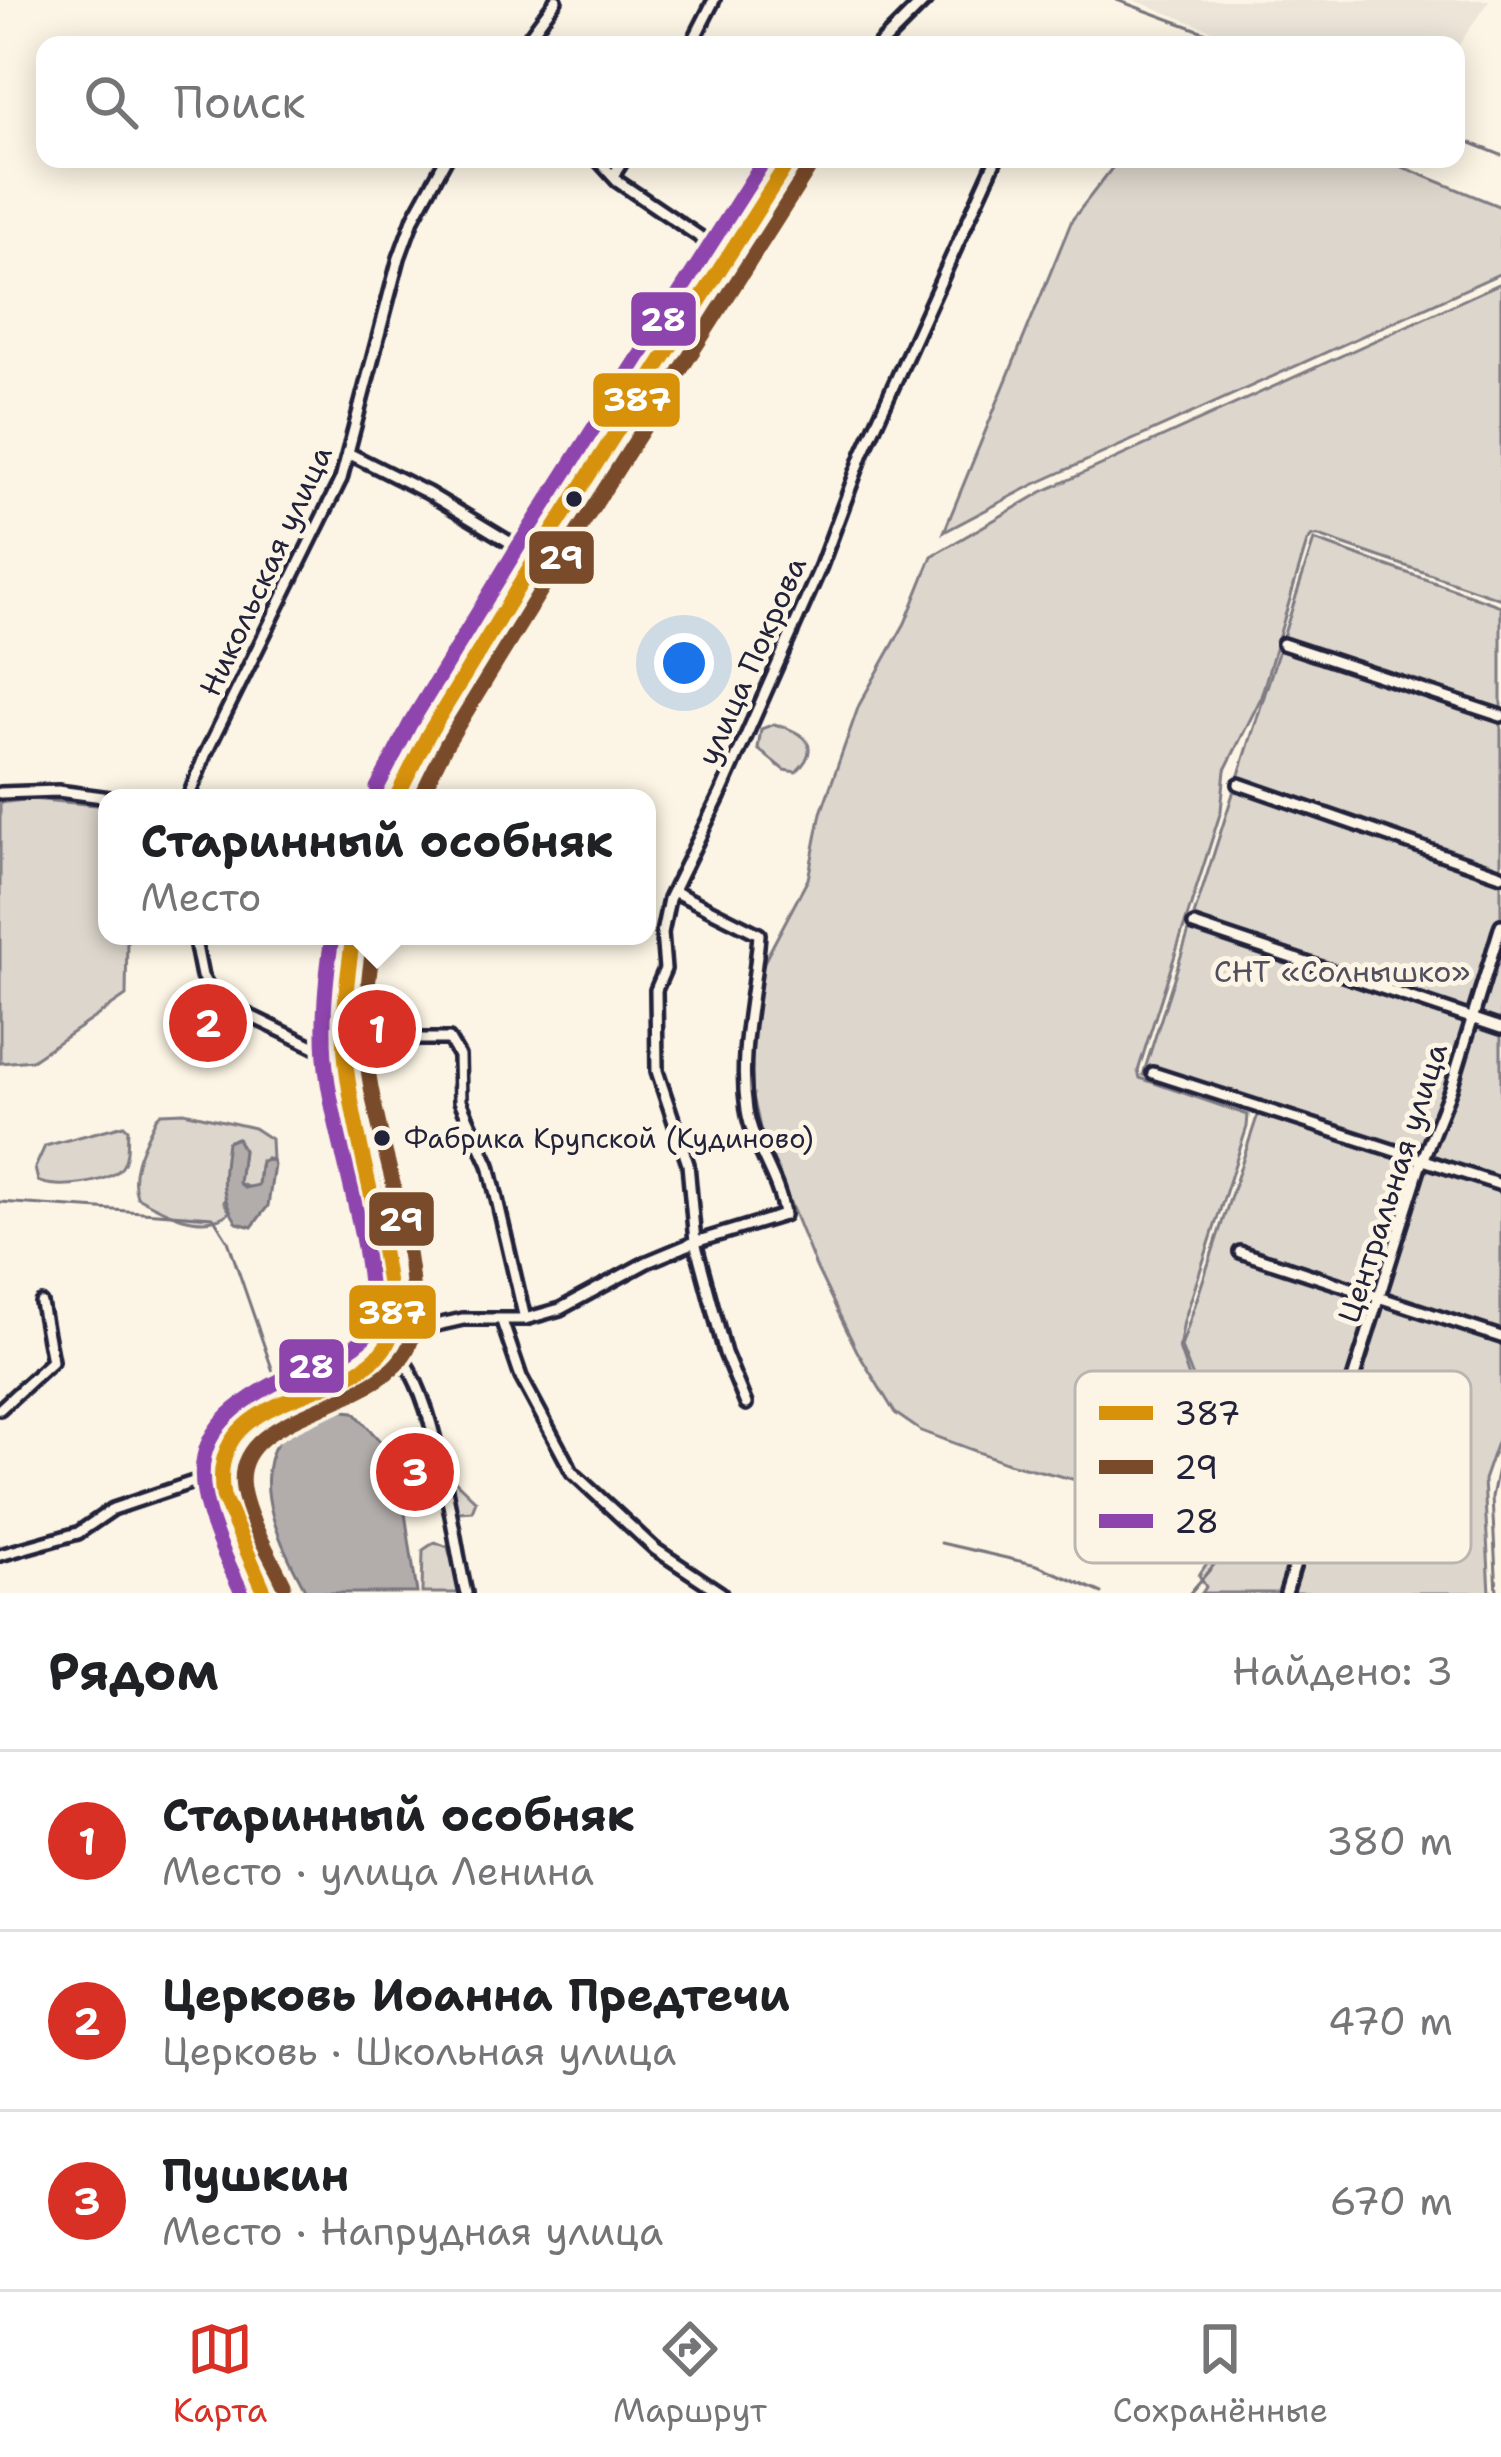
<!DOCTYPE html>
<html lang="ru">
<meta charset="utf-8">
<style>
body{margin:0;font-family:"Shantell Sans",sans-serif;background:#f6f6f6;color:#202124}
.you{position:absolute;left:684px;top:663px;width:42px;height:42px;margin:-30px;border:9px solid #fff;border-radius:50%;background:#1a73e8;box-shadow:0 0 0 18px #1a73e833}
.badge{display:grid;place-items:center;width:78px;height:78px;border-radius:50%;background:#d93025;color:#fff;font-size:39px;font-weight:700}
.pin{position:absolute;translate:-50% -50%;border:6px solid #fff;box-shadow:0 3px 12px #0006}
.popup{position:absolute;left:98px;top:789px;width:558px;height:156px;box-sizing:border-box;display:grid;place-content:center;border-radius:24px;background:#fff;filter:drop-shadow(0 3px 9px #0005);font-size:39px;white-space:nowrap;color:#757577}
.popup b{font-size:45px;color:#202124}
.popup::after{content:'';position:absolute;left:50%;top:100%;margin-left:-24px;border:24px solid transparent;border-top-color:#fff}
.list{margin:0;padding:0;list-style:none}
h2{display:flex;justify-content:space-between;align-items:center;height:156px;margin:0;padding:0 48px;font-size:51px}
h2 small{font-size:39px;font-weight:400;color:#757577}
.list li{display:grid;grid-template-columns:78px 1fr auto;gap:36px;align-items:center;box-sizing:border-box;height:180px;padding:0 48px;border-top:3px solid #e0e0e0}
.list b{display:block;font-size:45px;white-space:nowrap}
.list p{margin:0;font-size:39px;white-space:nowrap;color:#757577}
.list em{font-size:39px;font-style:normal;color:#757577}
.icon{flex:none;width:66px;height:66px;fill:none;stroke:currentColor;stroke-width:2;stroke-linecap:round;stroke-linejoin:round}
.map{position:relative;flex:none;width:1501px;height:1593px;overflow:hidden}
.search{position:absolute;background:#fff;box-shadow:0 6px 30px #0003;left:36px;right:36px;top:36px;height:132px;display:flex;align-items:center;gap:30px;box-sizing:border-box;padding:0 42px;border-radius:24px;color:#757577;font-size:45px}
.sheet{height:696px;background:#fff}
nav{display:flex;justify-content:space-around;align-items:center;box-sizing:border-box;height:168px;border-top:3px solid #e0e0e0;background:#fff;font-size:33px;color:#757577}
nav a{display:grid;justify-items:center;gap:6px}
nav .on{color:#d93025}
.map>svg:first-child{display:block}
.built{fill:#ece5d8}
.green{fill:#dcd6cc;stroke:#7f7c84;stroke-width:3}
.water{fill:#b2adab;stroke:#78757e;stroke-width:3}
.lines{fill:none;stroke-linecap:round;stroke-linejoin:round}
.stream{stroke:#78757e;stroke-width:3}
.minor-casing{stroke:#22223b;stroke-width:18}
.major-casing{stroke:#22223b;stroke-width:20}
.minor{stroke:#fcf5e5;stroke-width:9}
.major{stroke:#fcf5e5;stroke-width:10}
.bus-1-casing{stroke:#fcf5e5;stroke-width:24}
.bus-2-casing{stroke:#fcf5e5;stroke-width:24}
.bus-3-casing{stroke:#fcf5e5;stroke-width:24}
.bus-1{stroke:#d79209;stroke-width:15}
.bus-2{stroke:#7a4b2a;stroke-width:15}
.bus-3{stroke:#8e44ad;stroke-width:15}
.bus-dot{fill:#22223b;stroke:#fcf5e5;stroke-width:4.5}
.labels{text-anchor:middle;stroke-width:10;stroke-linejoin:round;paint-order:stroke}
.bus-label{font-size:27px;fill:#22223b;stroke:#fcf5e5;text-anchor:start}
.street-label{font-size:30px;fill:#22223b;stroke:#fcf5e5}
.park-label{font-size:30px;fill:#504f5f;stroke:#fcf5e5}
.key{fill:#fcf5e5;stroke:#bbb6b2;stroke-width:3}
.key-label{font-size:33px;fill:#22223b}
.line-badge{stroke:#fcf5e5;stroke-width:4.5}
.badge-label{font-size:33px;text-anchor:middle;font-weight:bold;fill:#fff}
</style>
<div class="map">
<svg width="1501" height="1593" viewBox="0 0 1501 1593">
<rect width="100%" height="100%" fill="#fcf5e5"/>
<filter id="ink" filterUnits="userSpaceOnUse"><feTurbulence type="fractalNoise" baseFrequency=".00833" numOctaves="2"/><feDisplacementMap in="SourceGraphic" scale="24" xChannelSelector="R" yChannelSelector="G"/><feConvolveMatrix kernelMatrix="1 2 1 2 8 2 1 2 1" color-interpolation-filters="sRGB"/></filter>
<g filter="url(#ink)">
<path class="built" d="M1134,0H1489L1456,49V45H1281L1254,34L1247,44Z"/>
<path class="green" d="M1119,159H1383L1501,207V273L1033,485L944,532L1072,220Z
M1501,283V599L1319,536H1312L1307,542L1260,700L1225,770L1221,811L1138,1071L1140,1078L1248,1115L1247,1127L1184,1321L1179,1348L1197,1401L1196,1414L1169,1495L1160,1501L1008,1463L921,1431L895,1413L857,1351L816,1267L760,1128L750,1082L751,1053L755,999L764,962L808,879L821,813L859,705L905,623L932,556L1042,492Z
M1314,540L1501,606V1431L1484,1480L1490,1593H1202L1206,1587L1199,1575L1213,1554L1161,1536L1205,1408L1181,1347L1259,1111L1143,1075Z
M774,724C803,732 824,745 796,772L784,770L758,749L761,729Z
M31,799L107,806V936H127L126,996L32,1060L0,1063V803Z
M184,1112L254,1128L271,1139L272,1160L266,1158L260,1165L258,1185L252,1189L239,1183L243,1150L224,1202L230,1212C203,1234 162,1211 137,1197C128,1170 145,1142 156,1118L161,1113Z
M124,1125L128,1129C127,1141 129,1157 122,1167C110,1184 55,1190 38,1181L35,1168L45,1146Z
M451,1477L476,1501L472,1511L459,1512L454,1507Z
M435,1542L448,1547L460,1593H422L423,1550Z"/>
<path class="water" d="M237,1138L243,1150L239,1183L244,1188L258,1185L261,1161L272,1160L274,1165L268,1206L252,1227L237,1223C218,1195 223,1174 227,1142Z
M324,1409L354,1412L387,1449L399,1473L417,1593H307C284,1552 250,1487 278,1441C288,1426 308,1417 324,1409Z"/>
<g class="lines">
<path class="stream" d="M1117,0L1239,45
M1456,137L1501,155
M0,1202L213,1217L228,1241L278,1386
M941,1543L1037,1565L1102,1593
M291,1593C278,1565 228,1486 243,1459C254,1441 278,1427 293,1413L292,1407
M1190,1593L1286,1480
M1497,1593L1492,1497L1501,1454"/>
<defs>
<path id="minor" d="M523,45L556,0
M691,45L714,0
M597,159L617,181L728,256
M613,176L624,159
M350,454L428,493L536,558
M1283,644L1501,716
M1239,784L1501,875
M0,793L58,791L110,798
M188,798L205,755L341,479L399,258L414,217L446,159
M1194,925L1501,1028
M194,936L202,976L215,999L346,1062
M345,1051L387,1050L417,1039H449L459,1056L460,1101L489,1165L525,1319
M1153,1073L1501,1185
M1240,1252L1501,1337
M502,1321L521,1377L572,1472L655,1549L721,1593
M392,1335L463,1319H525L560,1309L647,1262L695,1242L784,1215C779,1177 753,1148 747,1110C738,1049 755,994 759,934L673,891
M388,1345C436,1374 452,1538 466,1593
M746,1404L725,1353L695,1242L688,1164L657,1071L656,990L665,969L662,933L669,899L720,795L821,566L863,453L996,159
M0,1409L52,1361L41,1303
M0,1555L78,1533L113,1509L220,1473
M1286,1593L1420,1166L1451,1088L1501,925"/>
<path id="major" d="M880,45L925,0
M396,798L428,735L536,558L790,159
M265,1593C250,1559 225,1519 221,1482C212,1392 381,1388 391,1336C394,1322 391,1305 389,1290C384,1219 362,1152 349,1083C340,1034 346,984 353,936"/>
</defs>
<use href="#minor" class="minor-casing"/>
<use href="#major" class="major-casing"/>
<use href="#minor" class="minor"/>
<use href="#major" class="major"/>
<defs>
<path id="bus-1" d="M396,798L428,735L536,558L790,159
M265,1593L223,1496C204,1383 363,1405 390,1338C396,1324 391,1306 389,1292C380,1215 355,1141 346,1065C341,1022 347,979 353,936"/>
<path id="bus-2" d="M420,798L446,745L554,569L808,170
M284,1584C270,1554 249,1522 243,1489C229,1404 396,1414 413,1334C419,1244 380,1156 368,1069C362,1025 368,982 374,939"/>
<path id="bus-3" d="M377,788L410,724L518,547L765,159
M242,1593C185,1474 175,1425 309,1367C332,1358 359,1350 371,1328C373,1245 341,1164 328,1083C320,1034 325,985 332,936"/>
</defs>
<use href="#bus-1" class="bus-1-casing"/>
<use href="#bus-2" class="bus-2-casing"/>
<use href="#bus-3" class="bus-3-casing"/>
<use href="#bus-1" class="bus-1"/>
<use href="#bus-2" class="bus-2"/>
<use href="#bus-3" class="bus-3"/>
</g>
</g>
<g class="bus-dot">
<circle cx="574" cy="499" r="10"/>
<circle cx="382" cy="1138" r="10"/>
</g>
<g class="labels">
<g class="bus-label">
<text x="404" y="1148">Фабрика Крупской (Кудиново)</text>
</g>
<g class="street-label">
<text transform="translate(266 571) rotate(-65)" y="10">Никольская улица</text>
<text transform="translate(752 661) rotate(-66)" y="10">улица Покрова</text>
<text transform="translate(1393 1183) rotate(-72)" y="10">Центральная улица</text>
</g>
<g class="park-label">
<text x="1342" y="982">СНТ «Солнышко»</text>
</g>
</g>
<rect x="1075" y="1371" width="396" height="192" rx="18" class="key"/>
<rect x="1099" y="1406" width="54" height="14" fill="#d79209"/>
<rect x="1099" y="1460" width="54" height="14" fill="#7a4b2a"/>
<rect x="1099" y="1514" width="54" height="14" fill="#8e44ad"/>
<g class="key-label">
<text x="1174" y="1425">387</text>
<text x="1174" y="1479">29</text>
<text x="1174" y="1533">28</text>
</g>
<g class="line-badge">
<rect x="629" y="290" width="69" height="58" rx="12" fill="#8e44ad"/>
<rect x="591" y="371" width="91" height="58" rx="12" fill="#d79209"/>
<rect x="527" y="529" width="69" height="57" rx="12" fill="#7a4b2a"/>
<rect x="367" y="1190" width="69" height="58" rx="12" fill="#7a4b2a"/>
<rect x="347" y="1283" width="91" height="58" rx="12" fill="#d79209"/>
<rect x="277" y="1337" width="69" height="58" rx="12" fill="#8e44ad"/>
</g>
<g class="badge-label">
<text x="663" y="331">28</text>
<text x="637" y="411">387</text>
<text x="561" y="569">29</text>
<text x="401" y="1231">29</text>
<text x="392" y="1324">387</text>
<text x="311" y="1378">28</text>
</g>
</svg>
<div class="you"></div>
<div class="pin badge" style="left:377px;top:1029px">1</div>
<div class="popup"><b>Старинный особняк</b>Место</div>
<div class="pin badge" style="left:208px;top:1023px">2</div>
<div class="pin badge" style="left:415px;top:1472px">3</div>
<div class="search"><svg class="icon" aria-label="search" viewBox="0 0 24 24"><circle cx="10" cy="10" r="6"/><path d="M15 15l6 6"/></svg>Поиск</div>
</div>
<section class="sheet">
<h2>Рядом<small>Найдено: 3</small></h2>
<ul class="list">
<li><span class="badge">1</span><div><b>Старинный особняк</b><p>Место · улица Ленина</p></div><em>380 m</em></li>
<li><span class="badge">2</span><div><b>Церковь Иоанна Предтечи</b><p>Церковь · Школьная улица</p></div><em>470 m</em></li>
<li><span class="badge">3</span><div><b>Пушкин</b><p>Место · Напрудная улица</p></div><em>670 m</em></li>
</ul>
</section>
<nav>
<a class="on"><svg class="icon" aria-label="map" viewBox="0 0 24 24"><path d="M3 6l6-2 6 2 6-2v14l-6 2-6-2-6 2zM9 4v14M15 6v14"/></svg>Карта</a>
<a><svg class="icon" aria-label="directions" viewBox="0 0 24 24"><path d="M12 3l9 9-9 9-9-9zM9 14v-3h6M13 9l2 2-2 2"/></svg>Маршрут</a>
<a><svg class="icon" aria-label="saved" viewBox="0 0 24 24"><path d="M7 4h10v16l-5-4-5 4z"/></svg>Сохранённые</a>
</nav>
